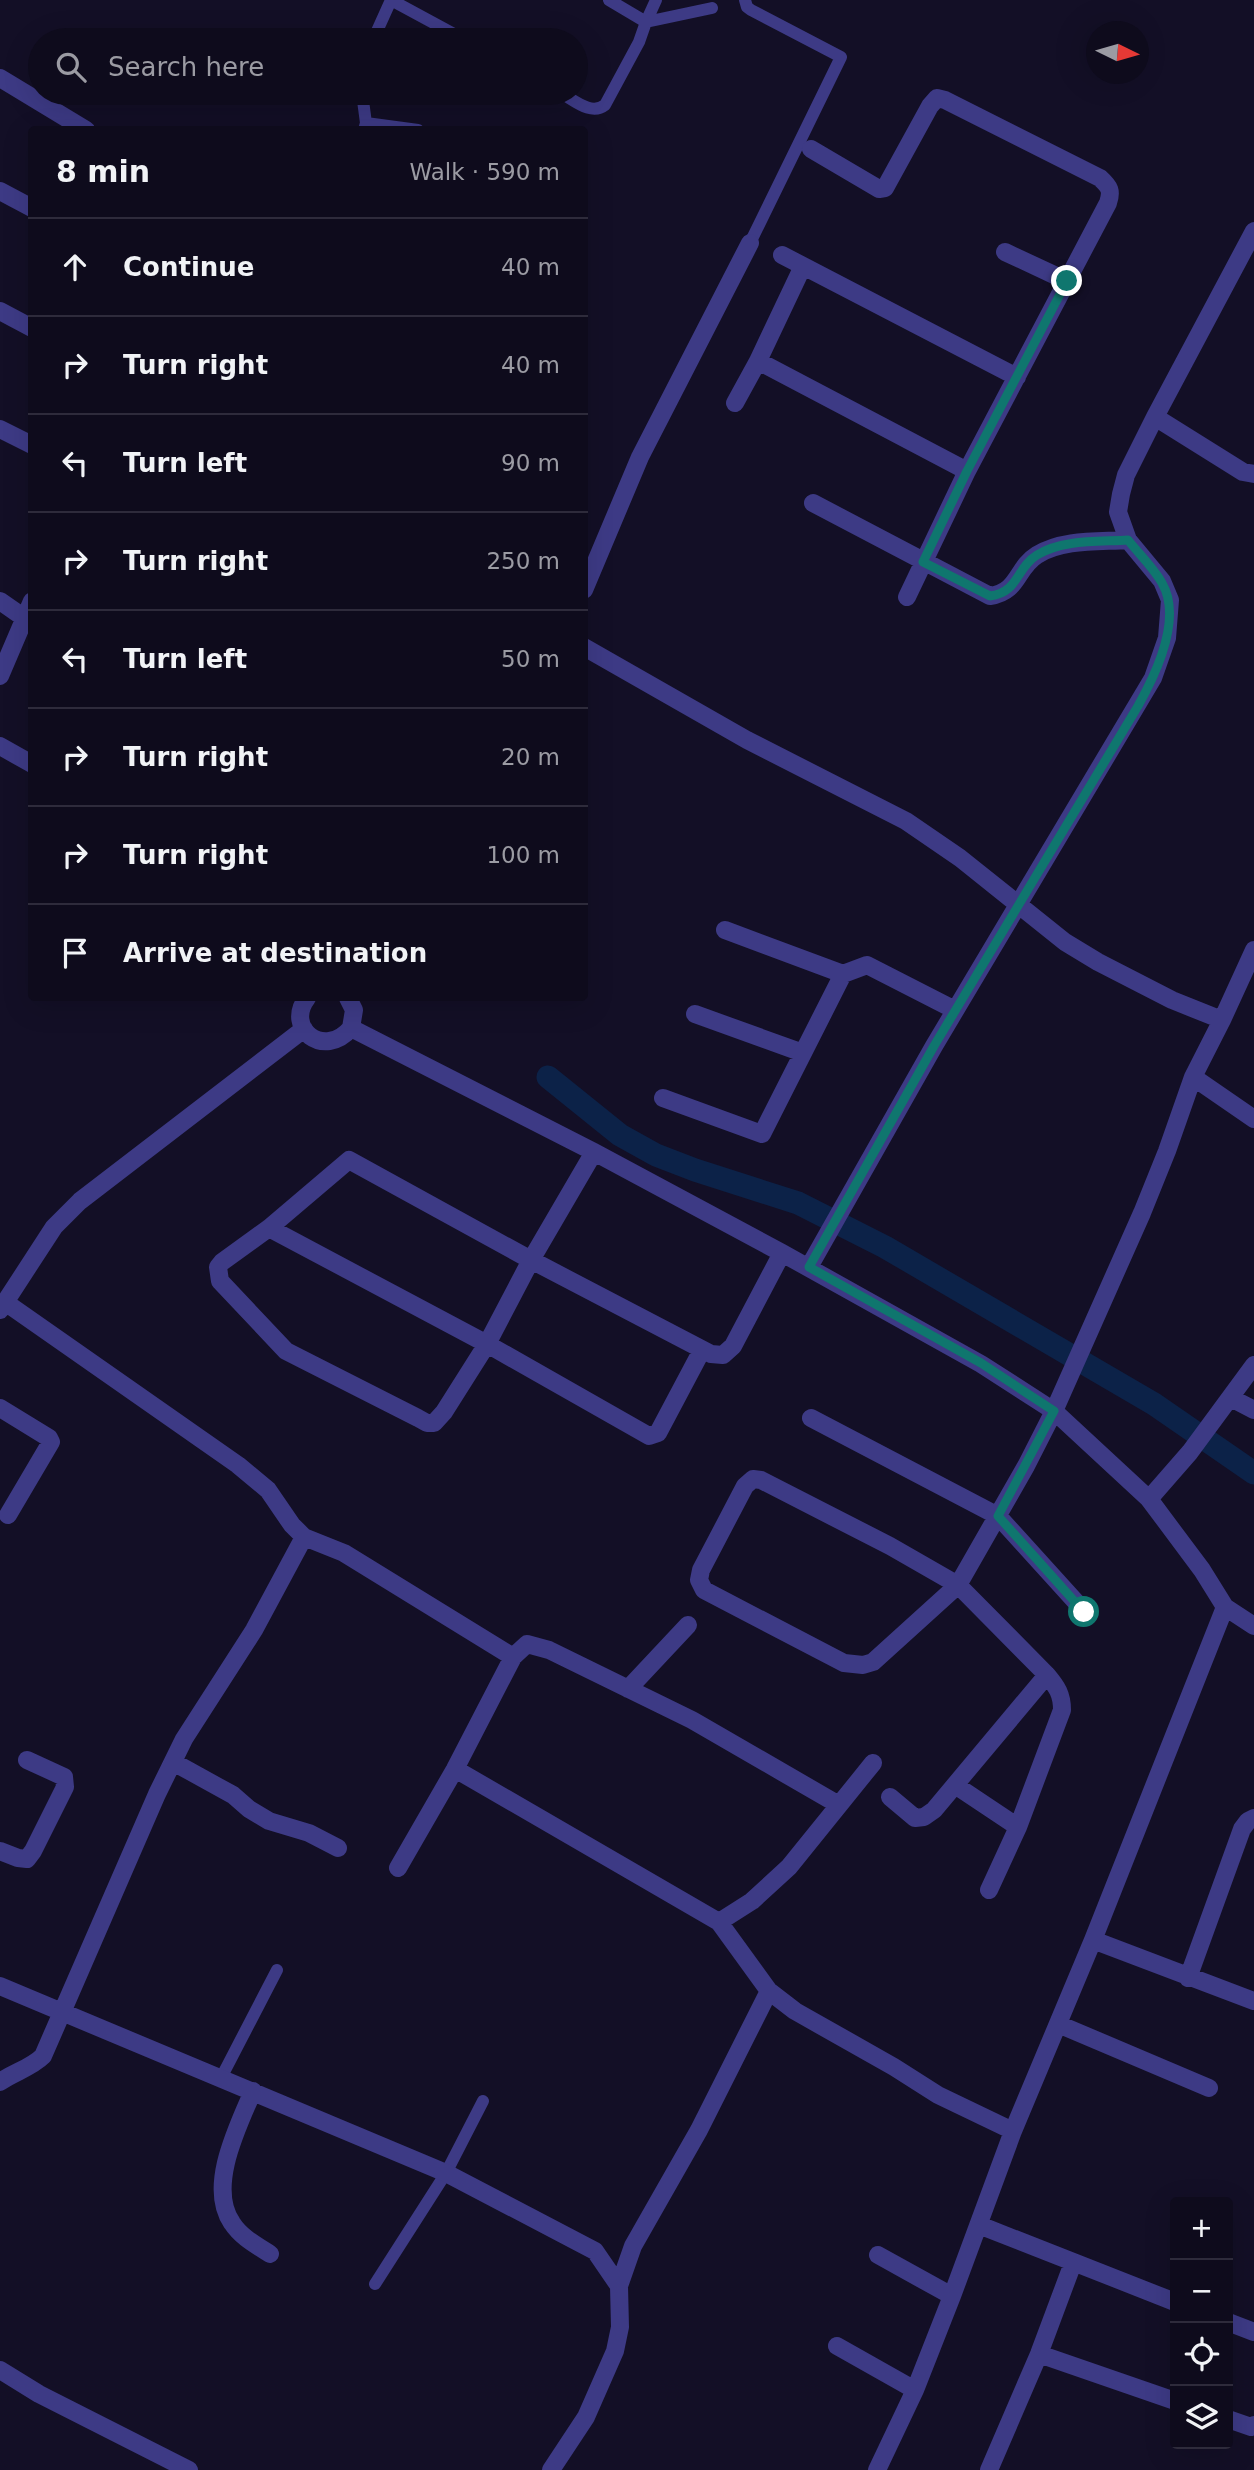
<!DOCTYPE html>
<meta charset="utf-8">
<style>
body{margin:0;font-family:"DejaVu Sans",sans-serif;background:#171425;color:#f1f3f6}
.controls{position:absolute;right:21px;bottom:21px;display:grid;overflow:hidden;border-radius:7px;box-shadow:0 7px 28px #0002}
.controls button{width:63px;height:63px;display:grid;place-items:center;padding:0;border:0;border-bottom:2px solid #2e2b3b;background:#0e0b1c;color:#f1f3f6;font:35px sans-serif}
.compass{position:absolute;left:1086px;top:21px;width:63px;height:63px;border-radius:50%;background:#0e0b1c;box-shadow:0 7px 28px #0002;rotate:95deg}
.stop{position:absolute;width:21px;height:21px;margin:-16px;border:5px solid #0f766e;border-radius:50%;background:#fff}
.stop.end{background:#0f766e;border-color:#fff;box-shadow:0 2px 7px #0008}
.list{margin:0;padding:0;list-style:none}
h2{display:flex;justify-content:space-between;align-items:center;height:91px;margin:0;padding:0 28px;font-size:30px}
h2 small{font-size:23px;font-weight:400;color:#9b9ba3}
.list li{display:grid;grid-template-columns:46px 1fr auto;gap:21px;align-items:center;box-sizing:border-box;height:98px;padding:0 28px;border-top:2px solid #2e2b3b}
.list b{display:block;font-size:26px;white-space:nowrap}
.list em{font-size:23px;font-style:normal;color:#9b9ba3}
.icon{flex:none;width:38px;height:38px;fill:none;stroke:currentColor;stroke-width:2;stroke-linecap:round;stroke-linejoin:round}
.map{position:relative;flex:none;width:1254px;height:2470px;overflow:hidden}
.search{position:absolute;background:#0e0b1c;box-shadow:0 7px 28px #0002;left:28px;top:28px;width:560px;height:77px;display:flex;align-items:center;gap:18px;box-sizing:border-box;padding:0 24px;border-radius:38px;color:#9b9ba3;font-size:26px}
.panel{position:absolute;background:#0e0b1c;box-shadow:0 7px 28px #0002;left:28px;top:126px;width:560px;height:875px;border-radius:7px}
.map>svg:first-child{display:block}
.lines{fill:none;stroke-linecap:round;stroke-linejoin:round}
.canal{stroke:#0c2248;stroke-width:23}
.lane{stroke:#3d3a85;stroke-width:12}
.street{stroke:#3d3a85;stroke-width:18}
.route{stroke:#0f766e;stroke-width:9}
</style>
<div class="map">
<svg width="1254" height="2470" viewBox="0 0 1254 2470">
<rect width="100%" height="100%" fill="#130f26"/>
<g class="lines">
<path class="canal" d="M548,1077L620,1135L656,1155L695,1170L798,1203L885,1247L1154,1404L1254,1473"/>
<path class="lane" d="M391,0L465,40
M656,0L646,22L712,8
M745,0L747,7L751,10L841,57L750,243
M373,40L391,0
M362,93L366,123L364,130
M561,93C574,100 591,116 605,105L639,42L646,22L609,0
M366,123L418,130
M221,2078L277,1970
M375,2284L446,2173L483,2101"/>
<path class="street" d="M0,78L86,130
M811,149L879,189L885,188L930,106L937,98L945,100L1100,178C1110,187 1112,191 1108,203L967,471L907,597
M0,191L32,208
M1005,252L1067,281
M782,255L1017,377
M0,311L32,328
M758,361L967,471
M735,403L758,361L803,266
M1155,417L1243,472L1254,474
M0,429L32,445
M813,503L990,596C1019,592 1016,568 1037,555C1063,539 1099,542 1128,540
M584,590L640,457L750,243
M0,601L23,617
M584,647L747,740L906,821L960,858L1065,942L1098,962L1172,1000L1222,1020
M0,676L32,601
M0,746L32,764
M725,930L843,974L867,965L955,1010
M307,998C284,1028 324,1060 351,1028L354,1010L348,998
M695,1014L803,1053
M351,1028L594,1152L782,1253L981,1364L1054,1411L1149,1499L1202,1570L1225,1607L1254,1626
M1193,1077L1254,1119
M663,1098L762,1134L843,974
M594,1152L531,1260L487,1344L444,1412L434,1423H427L418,1418L286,1351L220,1281L218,1267L222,1262L269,1228L349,1160L531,1260L711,1354L723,1355L733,1346L782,1253
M269,1228L487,1344L649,1436L658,1433L702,1350
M809,1267L934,1046L1153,678L1167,638L1170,600L1162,581L1128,540L1118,512L1121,494L1126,475L1155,417L1254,231
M5,1302L238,1465L268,1490L292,1525L304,1537L344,1553L513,1657L527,1644L549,1650L692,1720L839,1805
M0,1310L54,1227L80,1201L304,1029
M1231,1398L1254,1410
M0,1408L49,1438L51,1442L8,1515
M811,1418L998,1516L1085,1612
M1149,1499L1190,1452L1254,1365
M513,1657L455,1769L719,1922L769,1991L795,2011L894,2067L938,2095L1013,2131
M628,1689L688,1625
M173,1762L233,1795L249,1809L269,1821L309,1833L338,1848
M955,1785L1018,1827
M890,1797L915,1818L924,1817L934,1810L1047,1675
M0,1851L18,1858L27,1859L33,1851L65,1787L64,1777L27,1760
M398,1868L455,1769
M989,1890L1018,1827L1062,1710C1062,1694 1057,1687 1047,1675L958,1585L890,1546L761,1480L753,1479L745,1486L701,1570L699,1580L704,1590L844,1663L863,1665L873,1662L958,1585L1026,1466L1054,1411L1142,1213L1167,1151L1193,1077L1222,1020L1254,950
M719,1922L752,1901L789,1867L873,1763
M1093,1940L1254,2001
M1188,1978L1242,1829L1248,1821L1254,1818
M0,1986L446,2173L595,2251L619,2286L620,2327L615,2351L586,2417L551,2470
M1058,2024L1209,2088
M0,2082C14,2072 31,2068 43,2056L157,1794L184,1739L254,1630L304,1537
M253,2091C238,2126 207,2187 232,2223C241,2237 256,2245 270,2254
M979,2225L1175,2302
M878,2255L952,2296
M619,2286L633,2246L699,2130L769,1991
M1228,2322L1254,2332
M837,2346L915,2390
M1039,2354L1175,2401
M0,2370L39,2394L189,2470
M1228,2419L1251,2427L1254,2425
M877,2470L915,2390L952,2296L1013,2131L1093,1940L1225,1607
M989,2470L1039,2354L1073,2263"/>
</g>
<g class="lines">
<path class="route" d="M1067,281L967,471L923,562L990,596C1019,592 1016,568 1037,555C1063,539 1099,542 1128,540C1139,554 1154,568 1162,583C1183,619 1156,674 1138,706L934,1046L809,1267L981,1363L1054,1411L998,1516L1084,1612"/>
</g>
</svg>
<div class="controls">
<button>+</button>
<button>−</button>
<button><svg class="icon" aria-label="locate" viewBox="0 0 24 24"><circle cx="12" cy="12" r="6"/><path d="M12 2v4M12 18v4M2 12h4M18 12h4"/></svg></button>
<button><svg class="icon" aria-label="layers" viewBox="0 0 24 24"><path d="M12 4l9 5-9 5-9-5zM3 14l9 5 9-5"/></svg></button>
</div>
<svg class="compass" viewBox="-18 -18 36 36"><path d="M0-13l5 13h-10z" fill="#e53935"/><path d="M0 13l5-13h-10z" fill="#9b9ba3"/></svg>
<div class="stop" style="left:1084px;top:1612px"></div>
<div class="stop end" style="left:1067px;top:281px"></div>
<div class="search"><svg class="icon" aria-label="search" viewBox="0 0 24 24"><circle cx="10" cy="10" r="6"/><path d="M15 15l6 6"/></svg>Search here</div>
<section class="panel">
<h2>8 min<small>Walk · 590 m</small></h2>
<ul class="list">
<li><svg class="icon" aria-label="ahead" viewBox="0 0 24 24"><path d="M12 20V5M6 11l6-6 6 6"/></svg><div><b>Continue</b></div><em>40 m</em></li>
<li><svg class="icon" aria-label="right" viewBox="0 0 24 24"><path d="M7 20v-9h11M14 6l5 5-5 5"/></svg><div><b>Turn right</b></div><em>40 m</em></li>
<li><svg class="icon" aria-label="left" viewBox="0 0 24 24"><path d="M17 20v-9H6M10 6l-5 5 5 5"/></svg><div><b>Turn left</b></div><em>90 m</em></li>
<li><svg class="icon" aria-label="right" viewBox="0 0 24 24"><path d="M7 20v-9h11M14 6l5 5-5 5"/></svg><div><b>Turn right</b></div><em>250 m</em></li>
<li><svg class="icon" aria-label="left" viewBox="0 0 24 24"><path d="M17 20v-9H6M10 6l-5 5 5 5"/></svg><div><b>Turn left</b></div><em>50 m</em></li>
<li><svg class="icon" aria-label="right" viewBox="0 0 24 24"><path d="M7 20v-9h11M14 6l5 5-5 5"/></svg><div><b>Turn right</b></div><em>20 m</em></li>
<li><svg class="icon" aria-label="right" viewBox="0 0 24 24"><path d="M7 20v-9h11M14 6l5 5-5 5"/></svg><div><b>Turn right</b></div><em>100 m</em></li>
<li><svg class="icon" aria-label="arrive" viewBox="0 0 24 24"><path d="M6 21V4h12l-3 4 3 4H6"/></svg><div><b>Arrive at destination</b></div></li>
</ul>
</section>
</div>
